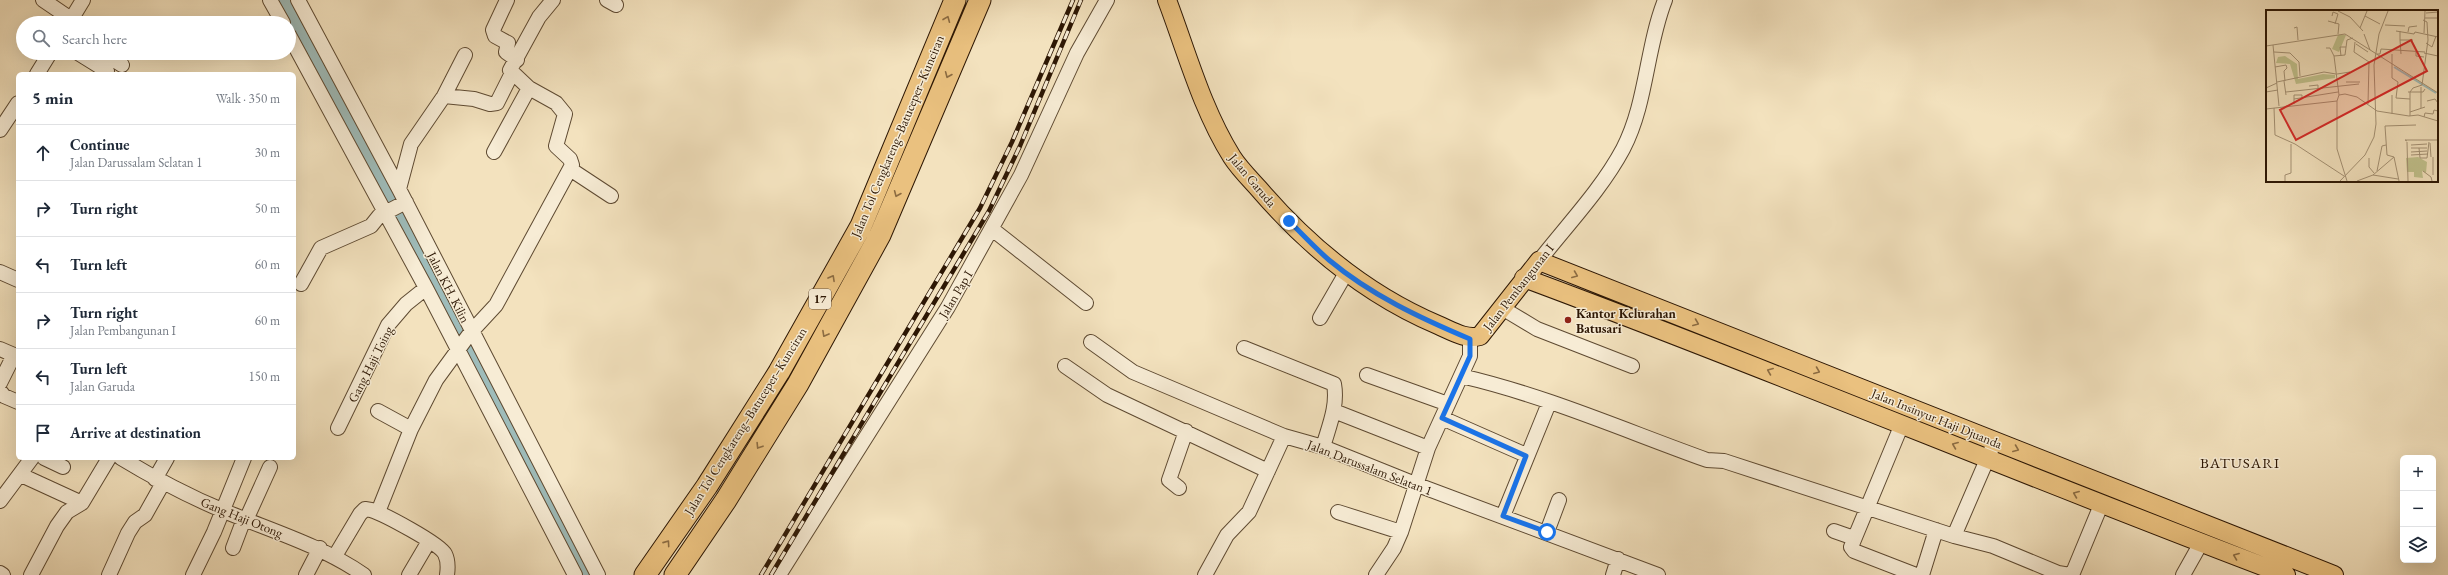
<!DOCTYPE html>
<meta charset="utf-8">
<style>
body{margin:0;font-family:"EB Garamond",serif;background:#f2f2f3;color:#1f2937}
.controls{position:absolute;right:12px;bottom:12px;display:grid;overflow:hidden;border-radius:6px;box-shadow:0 4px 16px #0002}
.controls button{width:36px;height:36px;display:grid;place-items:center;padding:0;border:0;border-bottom:1px solid #e0e1e3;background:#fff;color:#1f2937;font:20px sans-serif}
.stop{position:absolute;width:12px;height:12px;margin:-9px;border:3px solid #1a73e8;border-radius:50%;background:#fff}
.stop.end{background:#1a73e8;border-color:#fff;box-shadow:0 1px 4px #0008}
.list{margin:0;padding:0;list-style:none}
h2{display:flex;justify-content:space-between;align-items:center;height:52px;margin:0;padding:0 16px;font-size:17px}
h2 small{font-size:13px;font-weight:400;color:#747a83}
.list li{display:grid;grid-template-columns:26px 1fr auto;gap:12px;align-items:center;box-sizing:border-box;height:56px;padding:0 16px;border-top:1px solid #e0e1e3}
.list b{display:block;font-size:15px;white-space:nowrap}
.list p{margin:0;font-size:13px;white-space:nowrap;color:#747a83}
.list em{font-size:13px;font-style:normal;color:#747a83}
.icon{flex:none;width:22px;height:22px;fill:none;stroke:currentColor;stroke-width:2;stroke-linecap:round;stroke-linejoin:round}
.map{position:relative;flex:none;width:2448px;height:575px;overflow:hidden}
.search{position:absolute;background:#fff;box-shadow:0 4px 16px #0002;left:16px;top:16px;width:280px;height:44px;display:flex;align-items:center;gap:10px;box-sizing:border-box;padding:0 14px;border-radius:22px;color:#747a83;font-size:15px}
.panel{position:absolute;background:#fff;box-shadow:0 4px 16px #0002;left:16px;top:72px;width:280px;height:388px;border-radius:6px}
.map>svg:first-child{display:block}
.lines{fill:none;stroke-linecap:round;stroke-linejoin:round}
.river{stroke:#9ebcba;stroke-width:17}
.minor-casing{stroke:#5e4a32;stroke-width:16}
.major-casing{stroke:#2d1704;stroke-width:20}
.highway-casing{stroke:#2d1704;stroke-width:23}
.minor{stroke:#f7ecd5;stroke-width:14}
.major{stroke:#eac17f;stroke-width:18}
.highway{stroke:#eac17f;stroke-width:21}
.rail-casing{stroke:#2d1704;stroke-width:4.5}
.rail{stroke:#f7ecd5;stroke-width:3;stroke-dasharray:9;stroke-linecap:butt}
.oneway{stroke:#8c6c42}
.route{stroke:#1a73e8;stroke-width:5}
.poi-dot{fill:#8f2418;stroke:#f7ecd5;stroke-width:1.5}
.labels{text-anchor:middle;stroke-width:3;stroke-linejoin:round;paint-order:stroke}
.shield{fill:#f7ecd5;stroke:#6a5743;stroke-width:1}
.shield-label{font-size:12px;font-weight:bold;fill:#2d1704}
.street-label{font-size:13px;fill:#2d1704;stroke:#f7ecd5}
.poi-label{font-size:13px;font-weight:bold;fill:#2d1704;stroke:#f7ecd5;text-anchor:start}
.quarter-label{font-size:15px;letter-spacing:1px;fill:#2d1704;stroke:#f7ecd5}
.inset-river{fill:none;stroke:#9ebcba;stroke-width:2}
.inset-road{fill:none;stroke:#a49174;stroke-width:1}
.view{fill:#d62828;fill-opacity:0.15;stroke:#d62828;stroke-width:2}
.inset-edge{fill:none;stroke:#2d1704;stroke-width:2}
</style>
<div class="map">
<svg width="2448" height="575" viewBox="0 0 2448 575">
<rect width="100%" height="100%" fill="#f3e2be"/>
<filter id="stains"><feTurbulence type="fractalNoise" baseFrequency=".005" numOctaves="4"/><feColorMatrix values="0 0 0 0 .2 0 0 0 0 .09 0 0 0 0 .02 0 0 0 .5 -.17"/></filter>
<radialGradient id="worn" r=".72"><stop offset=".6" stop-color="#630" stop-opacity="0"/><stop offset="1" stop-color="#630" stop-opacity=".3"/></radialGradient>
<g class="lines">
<path class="river" d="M281,0L586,575"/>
<defs>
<path id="minor" d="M43,0L71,19
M270,0L283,23
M298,0L399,189L598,575
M507,0L493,30L495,36L508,43L506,52L517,60
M607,0L616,5
M69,23L83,0
M289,35L426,288L575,575
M78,53L107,71
M103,53L122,65
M37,74L50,53
M444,96L474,99L490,104L497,103L512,73
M0,130L18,103
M494,152L529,88
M570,169L611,196
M399,189L411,144L444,96L465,55
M992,229L1086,303
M1539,261C1567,225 1601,190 1623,149C1647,103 1646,48 1665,0
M0,272L18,280
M301,284L321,248L371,226L379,216L406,202
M1502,308L1537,329L1632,366
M1320,318L1346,273
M1091,342L1133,372L1284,436L1323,447L1415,484L1658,575
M1244,348L1334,384C1338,406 1329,426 1323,447
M0,349L14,355L0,383
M1065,366L1107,395L1268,471
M1367,375L1448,404
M1461,376C1544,395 1626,431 1707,460L1724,461L1954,536L1993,546L2058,573L2070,575
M0,391L4,396L18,402
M378,411L411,429
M1334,411L1428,448
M1442,418L1526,455
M1902,424L1851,547L1854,551L1916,575
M338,428L388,325L406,304L426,288
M44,458L63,467
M121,458C154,478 188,496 224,511C272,531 320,545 364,575
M21,475L82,503
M155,479L167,458
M1179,488L1169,480L1186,431
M0,501L32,458
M378,512L411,429L436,380L471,332L496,305L572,165L570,159L556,146L565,114L556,103L529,88L510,70L539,17L553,0
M1338,512L1401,532
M1503,516L1549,403
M246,520L270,467
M1834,531L1854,538
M1547,532L1559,500
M1954,536L1995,441
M233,548L244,519
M335,556L360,514L365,509L371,510C384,514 440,544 445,554C448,560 448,568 447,575
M0,573L3,575
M31,575L57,526L67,512L82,503L109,458
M109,575L128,533L135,522L145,515L163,483
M193,575L214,532L244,458
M306,575L320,548
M409,575L429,541
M779,575L948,307L1021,175L1077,53L1107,0
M1205,575L1227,535L1249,512L1284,436
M1376,575L1394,548L1401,532L1428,448L1470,356V339
M1613,575L1618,559
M1922,575L1936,530
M2072,575L2101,505
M2183,575L2201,543"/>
<path id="major" d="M1167,0C1187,53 1202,109 1232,157C1239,168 1250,179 1259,189C1309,247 1367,295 1438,325C1452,331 1466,340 1480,336L1539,261L2334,575
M1524,278C1780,373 2031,479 2286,575"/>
<path id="highway" d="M645,575L707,486L779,372L861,226L955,0
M675,575L726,500L798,384L880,235L980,0"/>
</defs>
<use href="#minor" class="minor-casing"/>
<use href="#major" class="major-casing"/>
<use href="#highway" class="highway-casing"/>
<use href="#minor" class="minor"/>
<use href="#major" class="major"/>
<use href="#highway" class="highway"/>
<defs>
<path id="rail" d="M761,575L980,208L1012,142L1073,0
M771,575L989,211L1020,146L1081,0"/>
</defs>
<use href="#rail" class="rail-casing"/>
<use href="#rail" class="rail"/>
</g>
<defs><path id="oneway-chevron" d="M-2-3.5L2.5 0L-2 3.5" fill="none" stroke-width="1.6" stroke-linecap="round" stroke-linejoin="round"/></defs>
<g class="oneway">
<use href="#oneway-chevron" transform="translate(947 19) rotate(-68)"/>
<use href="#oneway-chevron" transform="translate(948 75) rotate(113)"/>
<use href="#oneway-chevron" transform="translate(897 194) rotate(113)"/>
<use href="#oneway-chevron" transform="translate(1575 275) rotate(22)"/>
<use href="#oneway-chevron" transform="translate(832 278) rotate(-61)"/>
<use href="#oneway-chevron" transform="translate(1696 323) rotate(22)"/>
<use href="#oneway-chevron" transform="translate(825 334) rotate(119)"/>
<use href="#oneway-chevron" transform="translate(1770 371) rotate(-158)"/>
<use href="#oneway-chevron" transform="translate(1817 371) rotate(22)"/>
<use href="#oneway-chevron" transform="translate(1955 445) rotate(-158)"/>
<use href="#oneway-chevron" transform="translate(759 446) rotate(122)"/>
<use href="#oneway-chevron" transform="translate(2016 449) rotate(22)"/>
<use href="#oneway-chevron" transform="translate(2076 494) rotate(-158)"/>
<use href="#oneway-chevron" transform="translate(667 543) rotate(-55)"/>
<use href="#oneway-chevron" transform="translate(2236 556) rotate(-159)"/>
</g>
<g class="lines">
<path class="route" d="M1289,221C1302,234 1315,248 1329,260C1371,295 1420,318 1470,339V356L1442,418L1526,456L1503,516L1547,532"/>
</g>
<circle class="poi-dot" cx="1568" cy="320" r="4"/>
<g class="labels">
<rect class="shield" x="809" y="289" width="22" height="20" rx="3"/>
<g class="shield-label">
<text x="820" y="303">17</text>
</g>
<g class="street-label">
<text transform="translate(897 136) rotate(-67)" y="5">Jalan Tol Cengkareng–Batuceper–Kunciran</text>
<text transform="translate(1253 180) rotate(50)" y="5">Jalan Garuda</text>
<text transform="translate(449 287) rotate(63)" y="5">Jalan KH. Kilin</text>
<text transform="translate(1518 287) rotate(-52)" y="5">Jalan Pembangunan I</text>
<text transform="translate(955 294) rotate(-59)" y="5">Jalan Pap I</text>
<text transform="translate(370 364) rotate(-63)" y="5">Gang Haji Toing</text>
<text transform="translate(1937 418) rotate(22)" y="5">Jalan Insinyur Haji Djuanda</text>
<text transform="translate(745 421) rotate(-58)" y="5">Jalan Tol Cengkareng–Batuceper–Kunciran</text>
<text transform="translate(1370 467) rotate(21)" y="5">Jalan Darussalam Selatan 1</text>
<text transform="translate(242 517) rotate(22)" y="5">Gang Haji Otong</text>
</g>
<g class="poi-label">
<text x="1576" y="318">Kantor Kelurahan<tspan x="1576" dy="15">Batusari</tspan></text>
</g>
<g class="quarter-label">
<text x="2240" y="468">BATUSARI</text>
</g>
</g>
<g transform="translate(2266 10)">
<rect width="172" height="172" fill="#f3e2be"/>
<path d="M72,25H80L73,42L66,39ZM19,46L31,54L32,69L57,64L69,65V68L30,74L24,54L10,53L12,47ZM152,147L161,152L160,163L156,161L157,168L148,167V162H141L140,148Z" fill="#c1c28d"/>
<path class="inset-river" d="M128,57L170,83"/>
<path class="inset-road" d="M72,1L84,7L97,21M160,3L172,2M66,6L67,2L72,4L69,14M99,6L114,14M159,8H172M62,11L73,14L72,24M119,15L139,16M28,18L31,17L32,30M94,18L101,1M130,21L148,24L149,22L172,27M134,21V30H147M142,22L143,17L151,16M158,23L159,1M98,24L104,40M134,30L135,44M89,32L88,42L103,52L102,94M160,33L166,37L170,26M90,34L102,42M7,35L13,96M0,36L79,24L172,83M60,38H64L68,46L73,85M8,42L24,43L33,52M150,42V46L158,47M158,43L172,46M111,44H114L115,39L159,42M126,44V68L132,72L130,88L144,89M68,46L79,45L81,30L87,28M75,46L74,37H80M33,52L34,66M9,57L20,55L21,58L18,61L19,71M71,64L84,62M18,71L20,85M11,72L58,62L70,64M80,72H94M43,76L52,75V78M155,77V98M0,78L11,73M0,82L12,80M20,82L93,74M142,82H157L159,79M126,85V104M28,89L72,82M71,91V139L81,171M161,91L169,89L172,93M28,94V85H36V89M8,98L9,125L29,134L78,166M0,99L71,91L73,85L79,84L91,87L111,101L143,106L152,105L172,111M144,102L159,97M144,106V82L147,78L156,75L162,30L161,12L157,10M158,107L159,103L167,104L168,100L172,101M141,131L139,130H172M141,132L142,171M164,133L165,147M0,134V147M145,135L161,134M145,138H161M153,138L154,148H161L163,132M145,142L161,141M145,145L162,144M128,147L121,145L119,116L150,115M128,147L133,171M103,148V157L108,163M111,161L116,136L120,135M157,161L165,167L166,171M107,165L132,169M167,165V147M19,171V165L25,163V134M74,171L99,145L108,127L110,114L108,55L113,24L122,1M91,171L107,165L128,147"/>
<path class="view" d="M145,30L161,61L30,130L14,100Z"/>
<rect width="172" height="172" class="inset-edge"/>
</g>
<rect width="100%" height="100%" filter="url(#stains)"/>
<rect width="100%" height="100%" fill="url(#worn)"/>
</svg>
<div class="controls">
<button>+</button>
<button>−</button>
<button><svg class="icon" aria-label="layers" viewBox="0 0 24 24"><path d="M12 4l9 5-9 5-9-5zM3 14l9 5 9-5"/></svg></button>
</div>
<div class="stop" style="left:1547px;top:532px"></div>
<div class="stop end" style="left:1289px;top:221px"></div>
<div class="search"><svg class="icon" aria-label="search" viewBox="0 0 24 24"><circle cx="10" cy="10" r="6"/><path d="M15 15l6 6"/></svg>Search here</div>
<section class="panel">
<h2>5 min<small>Walk · 350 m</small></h2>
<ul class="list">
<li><svg class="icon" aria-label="ahead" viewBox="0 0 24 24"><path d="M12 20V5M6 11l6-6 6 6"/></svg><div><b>Continue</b><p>Jalan Darussalam Selatan 1</p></div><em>30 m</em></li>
<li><svg class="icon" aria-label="right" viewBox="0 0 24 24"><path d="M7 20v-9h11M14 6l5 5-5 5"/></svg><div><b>Turn right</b></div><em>50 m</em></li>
<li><svg class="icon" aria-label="left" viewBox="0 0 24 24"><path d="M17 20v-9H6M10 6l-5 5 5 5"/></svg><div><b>Turn left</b></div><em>60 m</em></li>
<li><svg class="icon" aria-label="right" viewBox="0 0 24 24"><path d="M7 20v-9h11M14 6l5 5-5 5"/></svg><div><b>Turn right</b><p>Jalan Pembangunan I</p></div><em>60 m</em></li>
<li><svg class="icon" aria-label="left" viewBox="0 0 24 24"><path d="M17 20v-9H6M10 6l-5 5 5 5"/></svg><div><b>Turn left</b><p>Jalan Garuda</p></div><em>150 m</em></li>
<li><svg class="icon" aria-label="arrive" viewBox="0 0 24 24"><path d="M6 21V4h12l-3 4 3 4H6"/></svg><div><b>Arrive at destination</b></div></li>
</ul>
</section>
</div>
